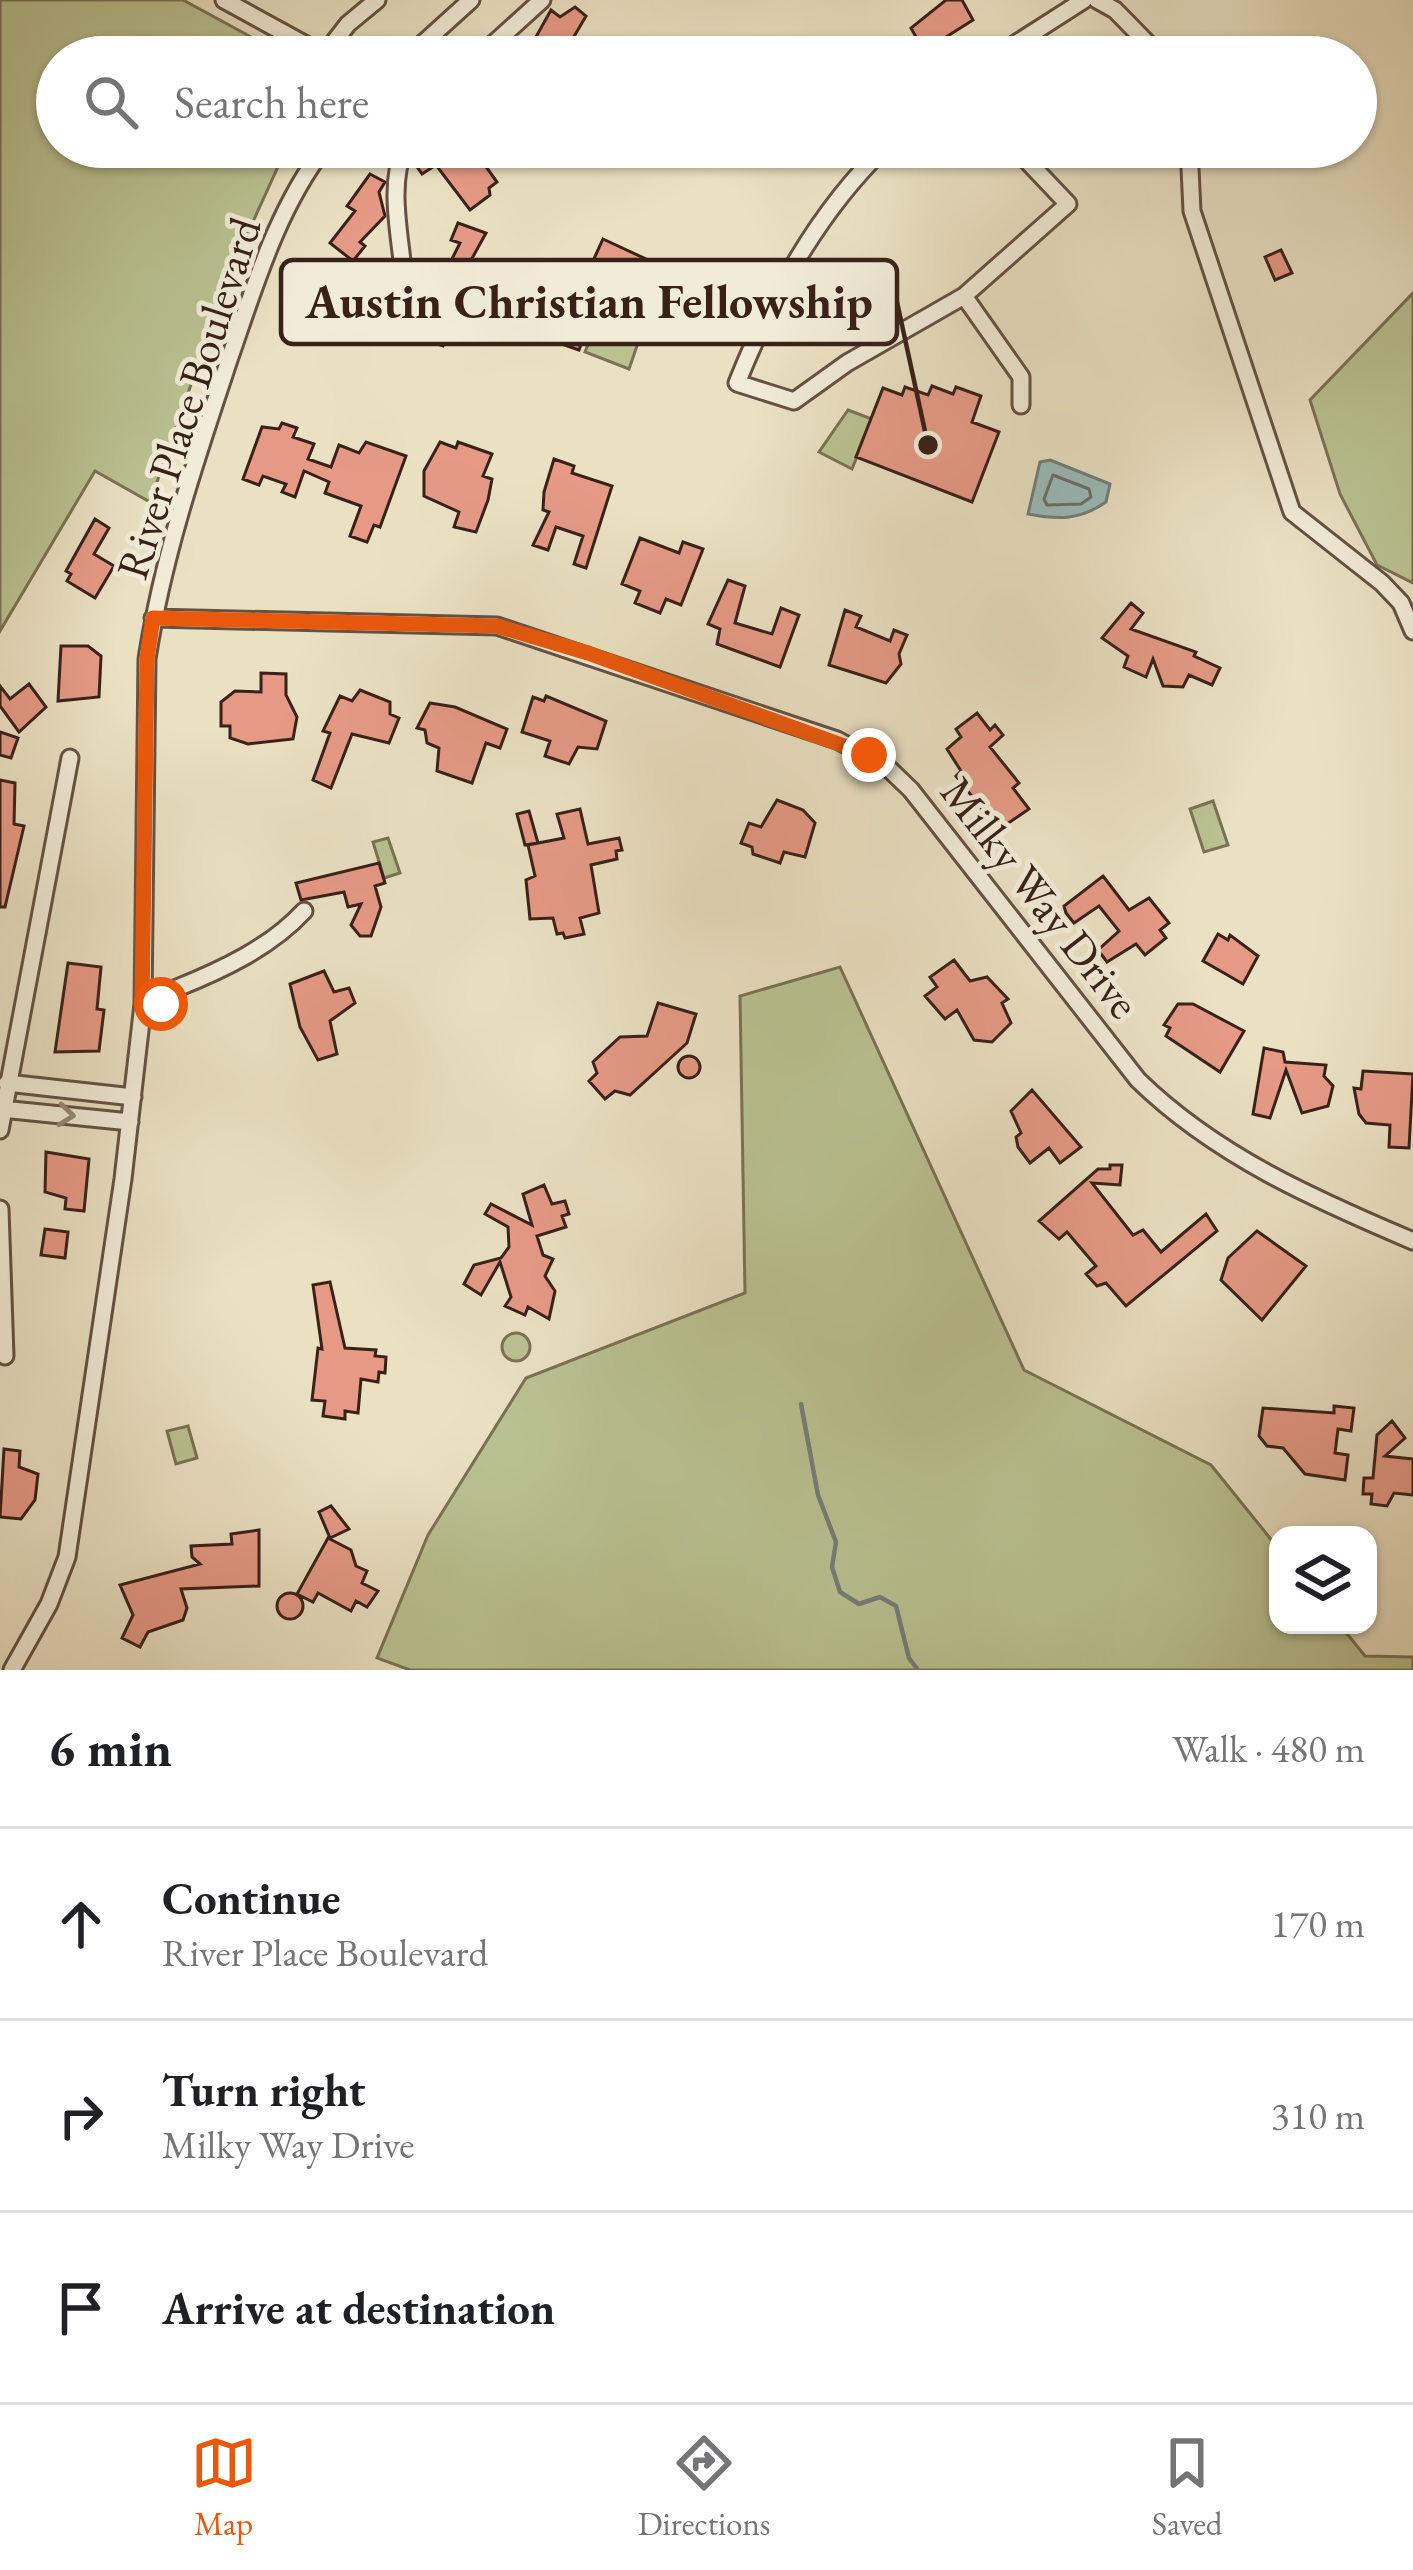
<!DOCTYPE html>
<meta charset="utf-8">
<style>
body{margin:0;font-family:"EB Garamond",serif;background:#f2f2f2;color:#202124}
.controls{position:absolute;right:36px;bottom:36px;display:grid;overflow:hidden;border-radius:24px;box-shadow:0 3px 9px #0004}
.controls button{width:108px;height:108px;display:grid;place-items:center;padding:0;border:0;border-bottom:3px solid #e0e0e0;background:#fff;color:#202124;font:60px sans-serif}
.stop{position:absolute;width:36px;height:36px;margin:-27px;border:9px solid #ea580c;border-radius:50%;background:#fff}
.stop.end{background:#ea580c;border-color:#fff;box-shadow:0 3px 12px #0008}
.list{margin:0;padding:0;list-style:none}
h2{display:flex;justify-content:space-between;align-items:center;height:156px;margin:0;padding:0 48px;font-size:51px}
h2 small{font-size:39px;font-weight:400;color:#757577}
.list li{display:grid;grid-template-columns:78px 1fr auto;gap:36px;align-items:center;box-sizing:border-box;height:192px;padding:0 48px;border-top:3px solid #e0e0e0}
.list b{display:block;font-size:45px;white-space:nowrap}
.list p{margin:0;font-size:39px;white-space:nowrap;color:#757577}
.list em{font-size:39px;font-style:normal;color:#757577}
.icon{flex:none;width:66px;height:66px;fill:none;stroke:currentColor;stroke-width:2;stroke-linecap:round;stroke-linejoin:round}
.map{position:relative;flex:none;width:1413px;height:1670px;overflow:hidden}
.search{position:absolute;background:#fff;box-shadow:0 3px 9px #0004;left:36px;right:36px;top:36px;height:132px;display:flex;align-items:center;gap:30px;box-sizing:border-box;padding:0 42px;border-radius:66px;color:#757577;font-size:45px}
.sheet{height:732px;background:#fff}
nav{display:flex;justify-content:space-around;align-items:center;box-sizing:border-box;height:168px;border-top:3px solid #e0e0e0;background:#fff;font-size:33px;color:#757577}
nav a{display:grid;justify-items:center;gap:6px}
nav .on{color:#ea580c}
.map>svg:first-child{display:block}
.green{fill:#bac292;stroke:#7a7255;stroke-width:3}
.water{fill:#9abcbb;stroke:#737e7a;stroke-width:3}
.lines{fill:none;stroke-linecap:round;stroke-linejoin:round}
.shore{stroke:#6a6e6a;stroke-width:3}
.stream{stroke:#737e7a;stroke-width:4.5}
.building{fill:#e69a86;stroke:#392118;stroke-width:3}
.minor-casing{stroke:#655143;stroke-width:21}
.minor{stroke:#f1ecd8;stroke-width:15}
.oneway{stroke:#958678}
.route{stroke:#ea580c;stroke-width:15}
.labels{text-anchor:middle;stroke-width:10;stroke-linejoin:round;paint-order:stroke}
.street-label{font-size:45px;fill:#392118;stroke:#f1ecd8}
.leader{fill:none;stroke:#392118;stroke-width:4.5}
.callout-dot{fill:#392118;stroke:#f1ecd8;stroke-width:4.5}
.callout{fill:#f1ecd8;stroke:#392118;stroke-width:4.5}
.callout-label{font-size:48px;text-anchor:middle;font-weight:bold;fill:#392118}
</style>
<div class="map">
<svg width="1413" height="1670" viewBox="0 0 1413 1670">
<rect width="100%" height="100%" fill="#eae1c3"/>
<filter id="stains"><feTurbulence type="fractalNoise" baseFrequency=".00167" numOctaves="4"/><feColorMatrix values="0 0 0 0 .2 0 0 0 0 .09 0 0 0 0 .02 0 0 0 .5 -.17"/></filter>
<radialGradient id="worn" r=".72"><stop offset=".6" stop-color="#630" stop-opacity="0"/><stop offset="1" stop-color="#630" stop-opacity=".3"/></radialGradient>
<path class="green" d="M0,0H183L288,57H57V147H287L231,270L150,502L95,471L0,631Z
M1413,293V583L1377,565L1340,494L1310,400Z
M596,325L638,343L629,369L585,352Z
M848,410L872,419L852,469L819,452Z
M1213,801L1228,845L1204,852L1190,809Z
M388,838L400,873L384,878L373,842Z
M840,967L1024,1370L1211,1465L1278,1548V1625H1340L1365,1656L1413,1657V1670H410L377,1658L428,1535L526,1378L745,1293L740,996Z
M502 1347a14 14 0 1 1 28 0a14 14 0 1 1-28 0Z
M188,1426L197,1458L176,1464L167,1431Z"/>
<path class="water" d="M1050,460L1110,484L1106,502C1080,520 1059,520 1028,514L1040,462Z"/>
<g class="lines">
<path class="shore" d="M1053,475L1089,489L1091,497L1081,504L1047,505L1044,499Z"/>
<path class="stream" d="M801,1404L818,1495L836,1542L832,1567L840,1592L859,1604L880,1597L896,1606L909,1658L918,1670"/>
</g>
<path class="building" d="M946,0H962L973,20L924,51L911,28Z
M575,7L586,16L562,57H515L526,40L532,44L551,10L560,17Z
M429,147H502L479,157L497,182L489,188L490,195L470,210L436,165L422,174L413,161Z
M370,174L385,182L379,192L385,216L360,242L365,246L353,261L330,243L355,211L347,206Z
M458,223L486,233L464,273L469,280L450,303L458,307L457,318L443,346L305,300L319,260L384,283L383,296L427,308L460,243L451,240Z
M603,239L646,259L623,307L581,287Z
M1281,250L1292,273L1275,280L1265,257Z
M556,310L589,322L579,350L545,338Z
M932,386L953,394L956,387L981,396L972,422L999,432L972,502L856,457L883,388L902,395L905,387L928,395Z
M282,423L297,428L293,437L314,444L308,459L331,467L339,445L359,453L366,442L406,456L380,527L374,525L367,542L350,536L361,506L325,493L329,482L304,471L295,497L282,492L286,484L263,476L259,485L243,479L262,427L279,429Z
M440,442L456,448L458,442L492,454L483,476L492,479L488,500L476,532L454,527L459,512L424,496V471Z
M554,459L574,466L572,473L612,486L586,568L574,564L583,536L556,527L548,550L533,545L549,512L543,510L544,492Z
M95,519L109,528L94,554L114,566L95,598L67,581L71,574L66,571Z
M640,538L679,553L683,542L703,549L681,605L666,599L660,613L635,603L640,591L622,584Z
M728,580L745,586L735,623L772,634L781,608L799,615L780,667L717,644L720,629L708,624Z
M1131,603L1143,613L1131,629L1196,652L1194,656L1220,668L1212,685L1189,675L1183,687L1163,686L1153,659L1146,677L1124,667L1128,656L1102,638Z
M845,610L861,616L856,627L890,641L894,630L907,635L899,654L901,664L886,683L829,665Z
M61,646H88L101,656L99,697L58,701Z
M261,673L286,674V695L297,717L293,739L248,744L230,738V726H221V702L235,691L261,692Z
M29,684L46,707L19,732L0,706V686L10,699Z
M360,690L390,702V714L399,718L389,743L352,734L331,788L313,780L330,733L323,731L340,696L352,701Z
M546,696L606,721L597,749L578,747L569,764L545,756L550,741L522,732L533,697L544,701Z
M430,703L455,707L507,729L500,748L486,743L472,783L437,771L439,748L427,743L425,730L417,728Z
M977,713L990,730L995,725L1003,735L990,747L1019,783L1013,788L1029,809L1004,826L994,814L989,818L956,776L961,771L947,749L961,737L956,729Z
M0,732L18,738L11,758L0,755Z
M0,780L15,783L14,824L24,826L5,907H0Z
M777,800L803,810L815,823L805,857L784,852L780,863L753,854L752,847L741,843L749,823L761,827Z
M580,809L588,844L619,838L622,850L616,851L617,859L591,865L599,913L580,918L584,934L565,938L563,933L557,934L553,918L530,919L526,880L535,876L528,845L564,838L557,814Z
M529,811L538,843L525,845L517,814Z
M379,863L385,883L375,886L381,907L371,936H360L351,925L361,904L348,907L344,892L301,900L296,883Z
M1103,876L1129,910L1149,898L1169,923L1160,930L1166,938L1145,955L1136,944L1107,962L1098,950L1119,931L1099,906L1074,923L1066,913L1064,906Z
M1218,934L1228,940L1230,935L1258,956L1243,984L1203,961Z
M954,960L970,981L987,977L1008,999L1002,1003L1011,1023L992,1042L974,1040L957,1010L945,1019L925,996L937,987L930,977Z
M68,963L101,967L97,1009L104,1010L99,1051L55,1052Z
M324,971L334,992L349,988L355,1003L330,1021L337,1054L318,1060L300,1027L290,984Z
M658,1003L696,1014L687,1043L630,1095L615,1091L605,1099L589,1081L597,1073L593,1062L620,1037L647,1036Z
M1178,1004H1193L1244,1031L1220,1072L1166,1036L1170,1028L1164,1025Z
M1264,1048L1283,1052L1285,1062L1326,1065L1324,1076L1333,1086L1328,1106L1302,1113L1286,1070L1270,1118L1253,1114Z
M678 1067a11 11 0 1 1 22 0a11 11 0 1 1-22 0Z
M1363,1071L1413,1074L1409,1148L1389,1147L1390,1125L1366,1123L1359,1114L1354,1088L1361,1089Z
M1032,1090L1081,1147L1060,1163L1049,1148L1030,1163L1018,1147L1016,1137L1021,1133L1011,1111Z
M46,1152L89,1159L84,1211L65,1209L66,1198L45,1192Z
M1110,1165H1122L1120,1185L1092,1183L1133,1235L1143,1230L1161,1252L1206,1214L1217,1231L1126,1306L1106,1283L1097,1286L1086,1274L1096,1266L1067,1232L1059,1239L1039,1221L1098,1169H1110Z
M544,1185L552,1204L565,1201L569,1214L562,1216L566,1227L537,1236L543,1255L553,1259L545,1276L555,1291L549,1319L528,1307L525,1315L505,1306L511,1297L500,1262L481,1295L464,1284L474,1265L501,1258L509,1247L508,1227L485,1214L491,1204L532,1225L523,1194Z
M45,1229L68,1232L65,1258L41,1255Z
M1257,1231L1306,1266L1262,1320L1221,1280L1228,1258Z
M330,1282L345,1348L376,1350L375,1356L386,1357L385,1373L379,1372L378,1382L361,1379L358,1413L345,1411V1419L323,1416L325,1401L312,1400L318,1348L322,1349L313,1285Z
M1334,1406L1354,1408L1351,1431L1338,1429L1335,1453L1348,1455L1345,1480L1305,1474L1283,1448L1267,1446L1259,1436L1263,1408L1334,1413Z
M1392,1421L1405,1438L1385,1456L1413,1459V1495L1394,1493L1387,1506L1371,1504L1372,1494H1363L1364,1478H1373L1377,1435Z
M4,1449L20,1451L19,1467L38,1474L35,1500L21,1519L0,1517Z
M331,1506L349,1529L330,1538L319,1512Z
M259,1530V1586L181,1589L187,1608L183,1620L148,1632L140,1647L122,1638L133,1615L120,1585L200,1564L192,1557L191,1546L232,1544L231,1534Z
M328,1538L351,1550L356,1566L367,1571L362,1583L378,1591L367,1607L356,1601L351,1611L318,1593L313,1602L297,1594Z
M277 1606a13 13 0 1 1 26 0a13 13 0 1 1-26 0Z"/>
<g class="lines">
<defs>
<path id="minor" d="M224,0L328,57
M1097,0L1115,10L1161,57
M324,55L348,24L377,0
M408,57L471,0
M479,57L542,0
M995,57L1084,0
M885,147C817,213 772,296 737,383L794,401L847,363L964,296L1068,204L1014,147
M1189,147L1192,211L1292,512L1382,583L1401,603L1413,631
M404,280C401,239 387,185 405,147
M964,296L1021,377V405
M153,618L497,626L837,740L885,765L911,790L1138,1080C1216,1156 1314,1199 1413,1241
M143,1004L171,1003L177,988C222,970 271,947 304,911
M7,1083L133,1097
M2,1109L130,1122
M0,1130L70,758
M0,1209L5,1356
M12,1670L49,1604L67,1557L123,1179L143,1004L147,659C163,555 197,456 230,357C255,285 278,207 325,147"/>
</defs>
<use href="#minor" class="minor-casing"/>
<use href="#minor" class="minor"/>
</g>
<defs><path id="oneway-chevron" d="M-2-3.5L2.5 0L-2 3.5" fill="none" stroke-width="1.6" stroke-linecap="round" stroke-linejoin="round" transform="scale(3)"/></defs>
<use class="oneway" href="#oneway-chevron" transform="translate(66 1115) rotate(6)"/>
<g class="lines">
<path class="route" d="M161,1004H142L147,659L153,618L497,626L588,653L869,755"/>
</g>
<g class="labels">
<g class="street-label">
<text transform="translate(188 398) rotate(-72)" y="16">River Place Boulevard</text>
<text transform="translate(1041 897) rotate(52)" y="16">Milky Way Drive</text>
</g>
</g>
<path class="leader" d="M928 445L897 302"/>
<circle class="callout-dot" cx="928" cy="445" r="12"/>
<rect class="callout" x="281" y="260" width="616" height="84" rx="12"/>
<g class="callout-label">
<text x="589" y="318">Austin Christian Fellowship</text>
</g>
<rect width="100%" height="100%" filter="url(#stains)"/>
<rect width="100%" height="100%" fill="url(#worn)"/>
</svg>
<div class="controls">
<button><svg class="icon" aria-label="layers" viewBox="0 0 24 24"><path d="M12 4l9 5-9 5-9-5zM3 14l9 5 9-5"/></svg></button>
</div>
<div class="stop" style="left:161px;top:1004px"></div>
<div class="stop end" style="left:869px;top:755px"></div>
<div class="search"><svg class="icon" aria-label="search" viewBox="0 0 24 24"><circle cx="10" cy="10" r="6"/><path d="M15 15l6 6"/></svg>Search here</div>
</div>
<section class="sheet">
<h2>6 min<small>Walk · 480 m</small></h2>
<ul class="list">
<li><svg class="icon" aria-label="ahead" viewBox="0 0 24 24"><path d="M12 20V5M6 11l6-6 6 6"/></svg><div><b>Continue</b><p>River Place Boulevard</p></div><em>170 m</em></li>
<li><svg class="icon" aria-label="right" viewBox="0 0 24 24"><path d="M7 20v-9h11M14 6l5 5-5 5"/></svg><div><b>Turn right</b><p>Milky Way Drive</p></div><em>310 m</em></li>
<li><svg class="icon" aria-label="arrive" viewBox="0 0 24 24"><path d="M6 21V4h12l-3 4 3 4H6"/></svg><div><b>Arrive at destination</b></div></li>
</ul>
</section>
<nav>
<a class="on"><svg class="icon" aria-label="map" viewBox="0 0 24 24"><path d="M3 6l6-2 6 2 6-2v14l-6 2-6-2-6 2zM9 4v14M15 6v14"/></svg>Map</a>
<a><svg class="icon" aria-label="directions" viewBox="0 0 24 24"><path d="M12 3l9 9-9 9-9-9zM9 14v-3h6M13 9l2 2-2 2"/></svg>Directions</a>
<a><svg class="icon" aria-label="saved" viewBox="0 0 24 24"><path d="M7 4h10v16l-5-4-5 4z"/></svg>Saved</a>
</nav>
